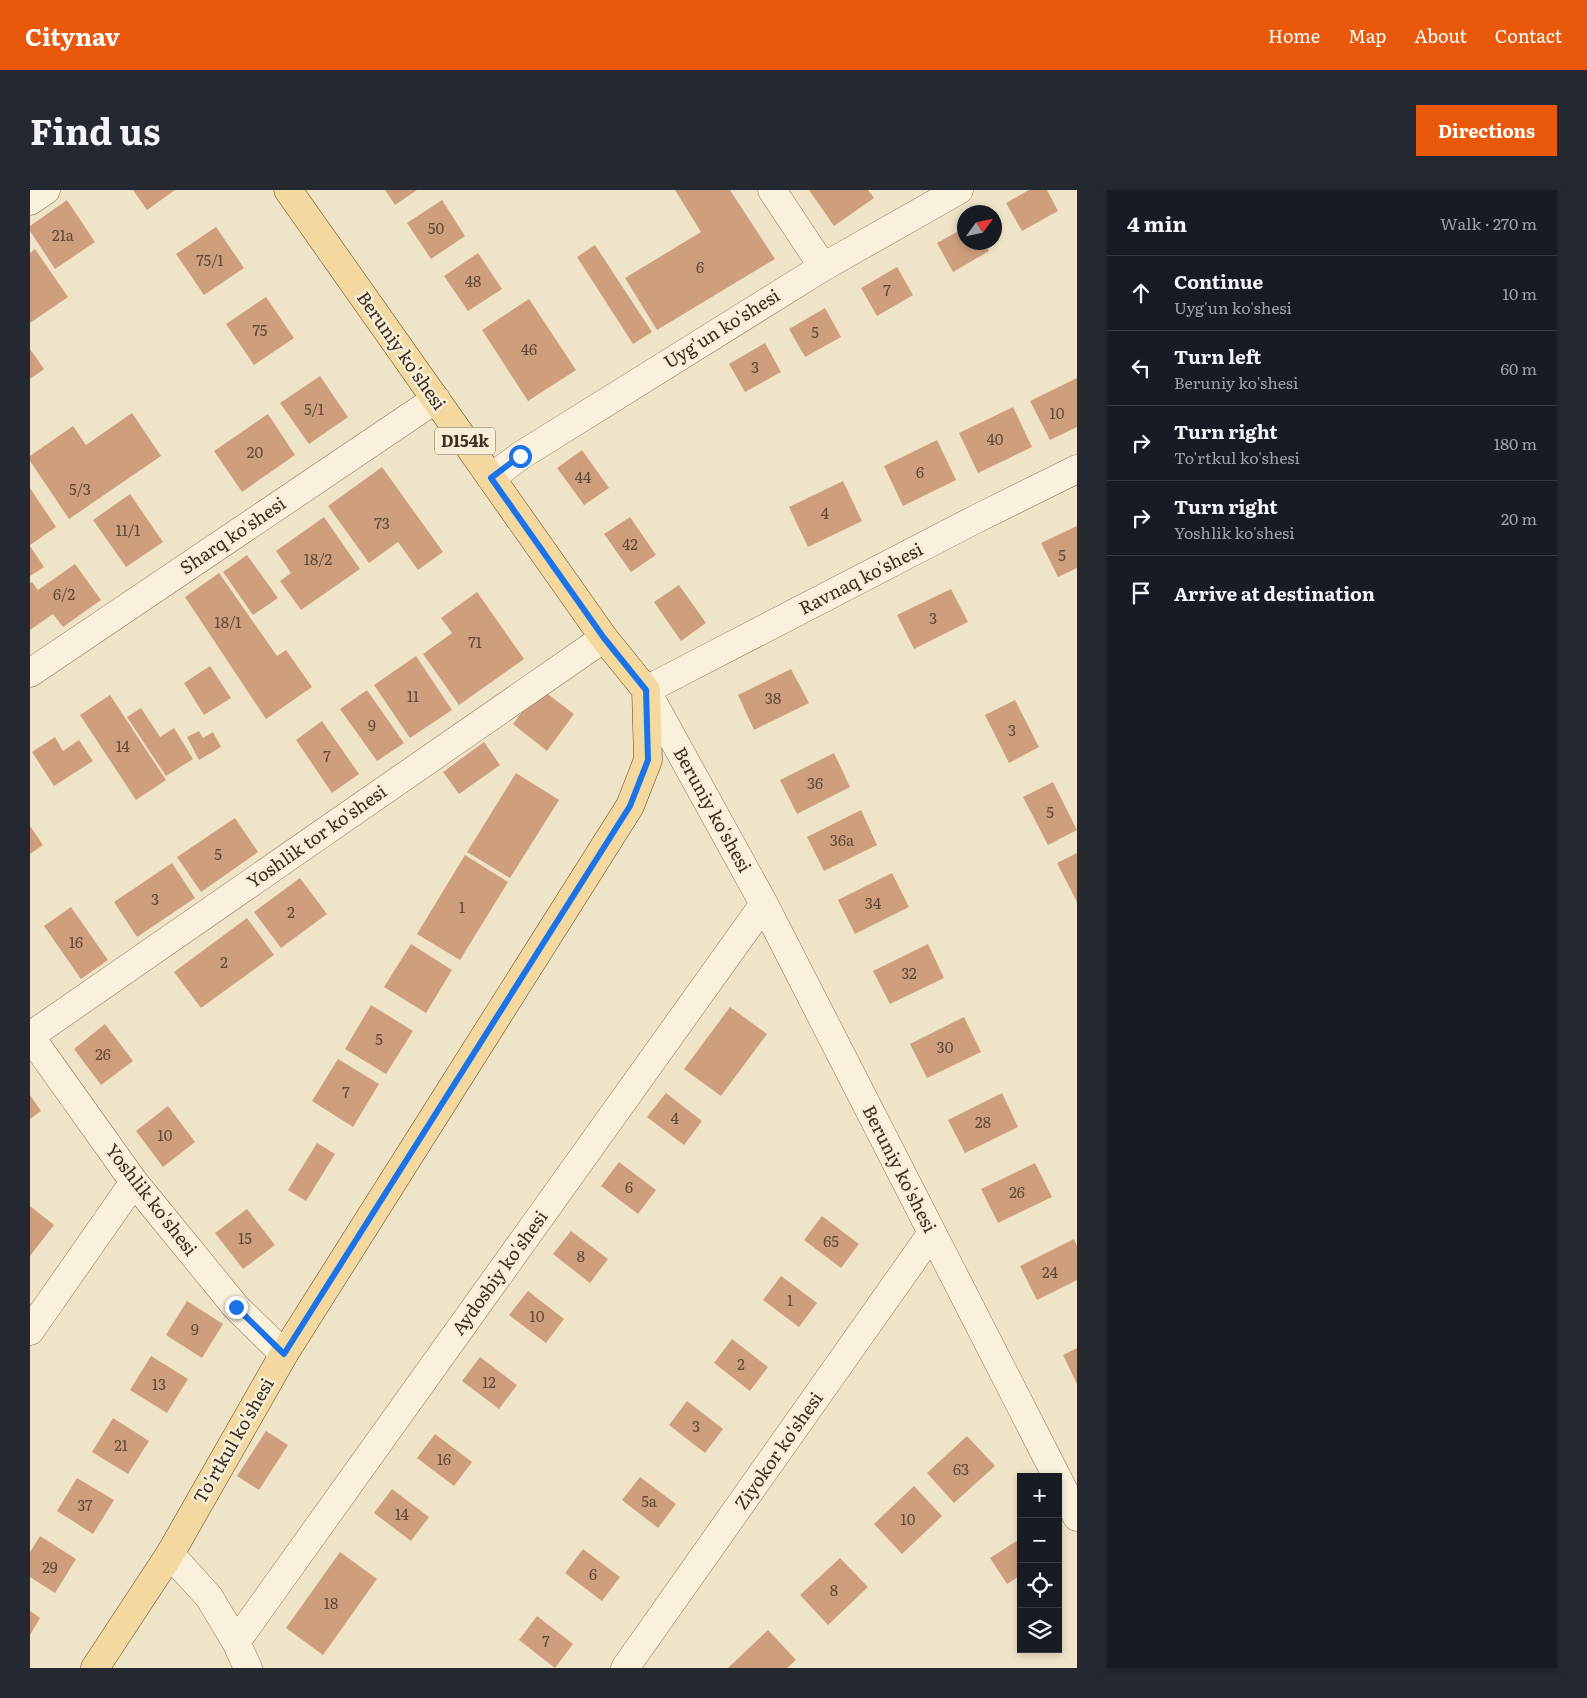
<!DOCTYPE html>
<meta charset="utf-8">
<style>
body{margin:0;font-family:Literata,serif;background:#242831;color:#f1f3f6}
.controls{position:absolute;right:15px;bottom:15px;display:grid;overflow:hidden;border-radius:0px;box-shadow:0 2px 8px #0003}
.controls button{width:45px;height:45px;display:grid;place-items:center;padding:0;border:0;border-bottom:1px solid #363941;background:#171b24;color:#f1f3f6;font:25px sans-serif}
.compass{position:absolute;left:927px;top:15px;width:45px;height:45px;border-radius:50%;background:#171b24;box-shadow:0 2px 8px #0003;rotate:57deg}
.stop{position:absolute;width:15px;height:15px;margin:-11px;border:4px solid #1a73e8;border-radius:50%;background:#fff}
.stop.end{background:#1a73e8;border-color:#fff;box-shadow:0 1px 5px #0008}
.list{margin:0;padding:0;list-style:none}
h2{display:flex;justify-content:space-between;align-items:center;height:65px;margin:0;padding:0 20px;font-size:21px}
h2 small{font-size:16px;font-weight:400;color:#9ea1a6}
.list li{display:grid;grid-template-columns:32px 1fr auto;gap:15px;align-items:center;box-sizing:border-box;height:75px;padding:0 20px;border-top:1px solid #363941}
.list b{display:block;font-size:19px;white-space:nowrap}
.list p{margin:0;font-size:16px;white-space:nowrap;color:#9ea1a6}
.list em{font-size:16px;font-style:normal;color:#9ea1a6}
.icon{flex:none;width:28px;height:28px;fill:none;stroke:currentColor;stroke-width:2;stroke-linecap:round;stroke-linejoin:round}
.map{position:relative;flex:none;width:1047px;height:1478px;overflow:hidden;border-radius:0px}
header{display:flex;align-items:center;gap:30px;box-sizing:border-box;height:70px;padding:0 25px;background:#ea580c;color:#fff}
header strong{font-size:24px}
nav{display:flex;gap:28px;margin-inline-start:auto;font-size:18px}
.intro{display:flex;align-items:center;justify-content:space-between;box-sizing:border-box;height:120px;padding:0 30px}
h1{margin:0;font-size:35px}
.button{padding:12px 22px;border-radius:0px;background:#ea580c;color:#fff;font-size:18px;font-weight:700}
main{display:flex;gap:30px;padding:0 30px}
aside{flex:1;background:#171b24;border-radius:0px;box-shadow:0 2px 8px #0003}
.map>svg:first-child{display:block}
.building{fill:#cf9f7d}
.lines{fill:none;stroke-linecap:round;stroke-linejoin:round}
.minor-casing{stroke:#8d765c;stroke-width:29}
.major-casing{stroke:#5b4430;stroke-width:29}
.minor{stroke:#faf1dc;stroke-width:28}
.major{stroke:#f3d9a0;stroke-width:28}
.route{stroke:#1a73e8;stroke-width:6}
.labels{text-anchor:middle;stroke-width:5;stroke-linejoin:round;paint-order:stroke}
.number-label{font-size:15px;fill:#624a37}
.shield{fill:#f7eed8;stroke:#756857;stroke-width:1}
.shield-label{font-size:16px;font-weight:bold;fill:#3d2e20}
.street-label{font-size:18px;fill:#3d2e20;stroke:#f7eed8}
</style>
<header>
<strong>Citynav</strong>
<nav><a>Home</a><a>Map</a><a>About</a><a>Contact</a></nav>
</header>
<div class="intro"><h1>Find us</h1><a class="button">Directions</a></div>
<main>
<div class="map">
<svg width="1047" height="1478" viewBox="0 0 1047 1478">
<rect width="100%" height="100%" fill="#f0e4c8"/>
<path class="building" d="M103,0H145L117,20Z
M355,0H387L365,15Z
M645,0H700L745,69L627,140L595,88L671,42Z
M779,0H838L844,8L804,36Z
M999,0H1017L1028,21L992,41L976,13Z
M37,10L65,52L25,79L0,41V36Z
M412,10L435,46L401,69L377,33Z
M186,37L214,78L174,105L146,64Z
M934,38V52H954L959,61L923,82L907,53Z
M565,55L622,142L603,154L547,67Z
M5,59L38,107L0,133V63Z
M448,63L472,99L438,121L414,86Z
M867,77L883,105L847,126L831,98Z
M236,107L264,148L224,175L196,134Z
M499,109L546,180L498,211L452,140Z
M795,118L811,147L775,167L759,139Z
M735,153L751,182L715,202L699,174Z
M0,159L14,179L0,189Z
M290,186L318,227L279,254L250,213Z
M1047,188V237L1020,250L1000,211Z
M983,217L1002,257L948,283L929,243Z
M102,223L131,266L39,329L0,271V266L43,236L56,255Z
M238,224L265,265L212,302L184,261Z
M907,250L926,290L873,316L854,276Z
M552,260L579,298L554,315L527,278Z
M352,277L413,362L388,380L368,352L339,373L298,316Z
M813,291L832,331L778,357L759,317Z
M0,298L26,337L0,355Z
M100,304L133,352L96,377L63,330Z
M294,327L330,379L271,420L250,391L261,383L246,361Z
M600,327L626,365L601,382L574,344Z
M1047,336V378L1028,387L1011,353Z
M0,356L14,377L0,386Z
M217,365L248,408L223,425L193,382Z
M45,374L71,410L33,437L23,424L0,440V393L2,392L8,400Z
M189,383L247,466L256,460L282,497L236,529L155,407Z
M649,395L676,433L651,451L624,412Z
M921,399L938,432L884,459L867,425Z
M447,402L494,469L429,515L393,464L422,443L411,428Z
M386,466L422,520L380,548L344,495Z
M180,476L201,508L174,525L154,493Z
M761,479L779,513L724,540L708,505Z
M510,498L544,524L517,561L483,534Z
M337,500L374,553L347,571L310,519Z
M80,505L136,590L106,610L50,525Z
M985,510L1009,557L979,573L955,525Z
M111,518L130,547L144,538L163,569L136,586L97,527Z
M292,531L329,584L302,603L266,550Z
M169,541L173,548L183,542L191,557L169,570L157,547Z
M25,547L33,561L49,550L63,571L24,596L2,562Z
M454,552L470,575L429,604L413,582Z
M804,563L820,597L767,624L750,590Z
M486,583L529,610L480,688L437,662Z
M1023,592L1047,640L1018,655L993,607Z
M831,620L847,655L794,681L777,647Z
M205,628L228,662L171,702L147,667Z
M0,636L13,655L0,664Z
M1047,663V712L1027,673Z
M435,665L478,692L430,770L387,744Z
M142,673L165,708L107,747L84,712Z
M862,683L879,717L825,744L808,710Z
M270,688L297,724L251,758L224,722Z
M41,717L78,770L51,789L14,736Z
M217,728L244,765L171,818L144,782Z
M381,754L422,780L396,823L354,797Z
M898,754L914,788L860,814L843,781Z
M341,815L383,841L356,884L315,859Z
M700,817L737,844L691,906L654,879Z
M934,827L951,862L897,888L880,854Z
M75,834L103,871L71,895L44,859Z
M308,869L349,894L323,937L282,911Z
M636,903L672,931L654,955L617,927Z
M972,903L988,937L935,963L918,930Z
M0,905L11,921L0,929Z
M138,916L165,952L133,977L106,941Z
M287,953L305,964L276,1011L258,1000Z
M589,972L626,1000L608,1024L571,996Z
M1005,973L1022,1007L968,1033L951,999Z
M0,1016L24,1035L0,1066Z
M217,1019L245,1055L213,1079L185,1043Z
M792,1026L829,1054L811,1078L774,1050Z
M541,1041L578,1069L560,1093L523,1064Z
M1044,1049L1047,1056V1090L1007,1110L990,1076Z
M751,1086L787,1113L769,1137L733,1110Z
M498,1101L534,1129L516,1153L479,1125Z
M157,1111L193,1134L172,1168L136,1145Z
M702,1149L738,1177L720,1201L684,1173Z
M1047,1158V1194L1033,1165Z
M121,1166L158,1189L137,1223L100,1200Z
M450,1167L487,1195L469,1219L432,1191Z
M657,1211L693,1239L675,1263L639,1235Z
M83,1228L119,1251L98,1284L62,1262Z
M236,1241L258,1255L229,1300L207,1286Z
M405,1244L442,1272L424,1296L387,1268Z
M937,1246L965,1276L924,1313L897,1283Z
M610,1287L646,1314L628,1338L592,1310Z
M47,1288L84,1310L63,1344L27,1321Z
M884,1296L912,1326L872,1364L844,1334Z
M362,1299L399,1327L381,1351L344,1323Z
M10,1346L46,1369L25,1403L0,1387V1362Z
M988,1350L991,1353V1385L977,1394L960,1368Z
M553,1359L590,1387L572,1411L535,1383Z
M310,1362L347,1389L293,1465L256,1438Z
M810,1368L838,1397L798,1435L770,1405Z
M0,1421L10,1428L0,1445Z
M507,1426L543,1454L525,1478L489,1450Z
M738,1440L766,1470L757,1478H698Z"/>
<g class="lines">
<defs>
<path id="minor" d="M742,0L793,77
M0,11L16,0
M461,288L490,266L793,77L929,0
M0,483L406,209
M0,846L574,448
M0,846L104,992L206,1117L254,1164
M0,1141L104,992
M1027,1287L734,714L616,500L946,329L1047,279
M1028,1289L1047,1327
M140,1364L179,1407L206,1452L218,1478
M206,1452L734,714
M595,1478L902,1043"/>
<path id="major" d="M65,1478L140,1364L254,1164L600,616L618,570L616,500L574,448L258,0"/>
</defs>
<use href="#minor" class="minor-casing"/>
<use href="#major" class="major-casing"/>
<use href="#minor" class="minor"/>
<use href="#major" class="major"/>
</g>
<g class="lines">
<path class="route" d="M206,1117L254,1164L600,616L618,570L616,500L574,448L461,288L490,266"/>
</g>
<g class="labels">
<g class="number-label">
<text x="406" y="44">50</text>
<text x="33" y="51">21a</text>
<text x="180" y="76">75/1</text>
<text x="670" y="83">6</text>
<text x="443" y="97">48</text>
<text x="857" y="106">7</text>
<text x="230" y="146">75</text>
<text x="785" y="148">5</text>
<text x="499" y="165">46</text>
<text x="725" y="183">3</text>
<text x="284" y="225">5/1</text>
<text x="1027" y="229">10</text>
<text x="965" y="255">40</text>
<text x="225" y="268">20</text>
<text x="890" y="288">6</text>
<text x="553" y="293">44</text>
<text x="50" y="305">5/3</text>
<text x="795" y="329">4</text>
<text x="352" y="339">73</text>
<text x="98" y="346">11/1</text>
<text x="600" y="360">42</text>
<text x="1032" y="371">5</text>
<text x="288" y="375">18/2</text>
<text x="34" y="410">6/2</text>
<text x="903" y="434">3</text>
<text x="198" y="438">18/1</text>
<text x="445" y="458">71</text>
<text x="383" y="512">11</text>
<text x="743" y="514">38</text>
<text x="342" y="541">9</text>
<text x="982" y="546">3</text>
<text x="93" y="562">14</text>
<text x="297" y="572">7</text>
<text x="785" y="599">36</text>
<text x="1020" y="628">5</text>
<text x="812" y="656">36a</text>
<text x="188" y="670">5</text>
<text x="125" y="715">3</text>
<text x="843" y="719">34</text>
<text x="432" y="723">1</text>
<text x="261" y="728">2</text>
<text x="46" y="758">16</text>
<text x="194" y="778">2</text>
<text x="879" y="789">32</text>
<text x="349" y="855">5</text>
<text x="915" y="863">30</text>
<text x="73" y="870">26</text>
<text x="316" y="908">7</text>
<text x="645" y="934">4</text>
<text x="953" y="938">28</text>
<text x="135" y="951">10</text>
<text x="599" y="1003">6</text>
<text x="987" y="1008">26</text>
<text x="215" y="1054">15</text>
<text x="801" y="1057">65</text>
<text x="551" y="1072">8</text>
<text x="1020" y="1088">24</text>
<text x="760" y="1116">1</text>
<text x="507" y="1132">10</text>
<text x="165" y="1145">9</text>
<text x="711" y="1180">2</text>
<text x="459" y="1198">12</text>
<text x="129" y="1200">13</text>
<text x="666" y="1242">3</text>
<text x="91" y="1261">21</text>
<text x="414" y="1275">16</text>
<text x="931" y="1285">63</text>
<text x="619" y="1317">5a</text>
<text x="55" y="1321">37</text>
<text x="372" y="1330">14</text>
<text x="878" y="1335">10</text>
<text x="20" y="1383">29</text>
<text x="563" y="1390">6</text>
<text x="804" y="1406">8</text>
<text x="301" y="1419">18</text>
<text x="516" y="1457">7</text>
</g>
<rect class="shield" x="405" y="237.5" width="60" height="27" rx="4"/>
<g class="shield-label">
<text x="435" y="257">D154k</text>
</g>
<g class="street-label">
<text transform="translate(692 139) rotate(-32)" y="6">Uyg'un ko'shesi</text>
<text transform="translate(371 161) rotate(55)" y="6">Beruniy ko'shesi</text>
<text transform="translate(203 346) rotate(-34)" y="6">Sharq ko'shesi</text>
<text transform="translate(831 389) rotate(-27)" y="6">Ravnaq ko'shesi</text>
<text transform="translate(682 620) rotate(61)" y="6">Beruniy ko'shesi</text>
<text transform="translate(287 647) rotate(-35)" y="6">Yoshlik tor ko'shesi</text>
<text transform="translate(869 979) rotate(63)" y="6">Beruniy ko'shesi</text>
<text transform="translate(121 1010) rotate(52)" y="6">Yoshlik ko'shesi</text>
<text transform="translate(470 1083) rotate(-54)" y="6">Aydosbiy ko'shesi</text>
<text transform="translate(204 1251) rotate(-60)" y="6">To'rtkul ko'shesi</text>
<text transform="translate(749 1261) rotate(-55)" y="6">Ziyokor ko'shesi</text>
</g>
</g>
</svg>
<div class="controls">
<button>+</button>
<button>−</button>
<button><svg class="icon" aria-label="locate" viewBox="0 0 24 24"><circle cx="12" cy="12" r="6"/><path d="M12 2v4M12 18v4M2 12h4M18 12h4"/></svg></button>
<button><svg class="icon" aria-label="layers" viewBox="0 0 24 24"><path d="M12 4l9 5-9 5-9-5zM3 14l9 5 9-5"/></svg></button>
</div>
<svg class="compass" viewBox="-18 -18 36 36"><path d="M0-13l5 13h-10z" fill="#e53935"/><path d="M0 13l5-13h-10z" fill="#9ea1a6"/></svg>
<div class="stop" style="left:490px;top:266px"></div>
<div class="stop end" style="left:206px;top:1117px"></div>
</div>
<aside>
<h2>4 min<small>Walk · 270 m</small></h2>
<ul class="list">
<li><svg class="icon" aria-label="ahead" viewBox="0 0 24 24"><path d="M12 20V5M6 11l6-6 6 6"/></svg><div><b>Continue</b><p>Uyg'un ko'shesi</p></div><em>10 m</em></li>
<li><svg class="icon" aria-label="left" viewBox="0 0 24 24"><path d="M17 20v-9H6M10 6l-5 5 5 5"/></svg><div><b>Turn left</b><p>Beruniy ko'shesi</p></div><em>60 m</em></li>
<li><svg class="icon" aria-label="right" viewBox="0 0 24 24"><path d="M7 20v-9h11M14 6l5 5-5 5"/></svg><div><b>Turn right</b><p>To'rtkul ko'shesi</p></div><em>180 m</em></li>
<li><svg class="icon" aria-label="right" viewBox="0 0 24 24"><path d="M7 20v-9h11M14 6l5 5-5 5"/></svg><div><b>Turn right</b><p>Yoshlik ko'shesi</p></div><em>20 m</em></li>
<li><svg class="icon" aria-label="arrive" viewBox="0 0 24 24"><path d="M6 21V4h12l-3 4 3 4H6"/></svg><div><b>Arrive at destination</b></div></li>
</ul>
</aside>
</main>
